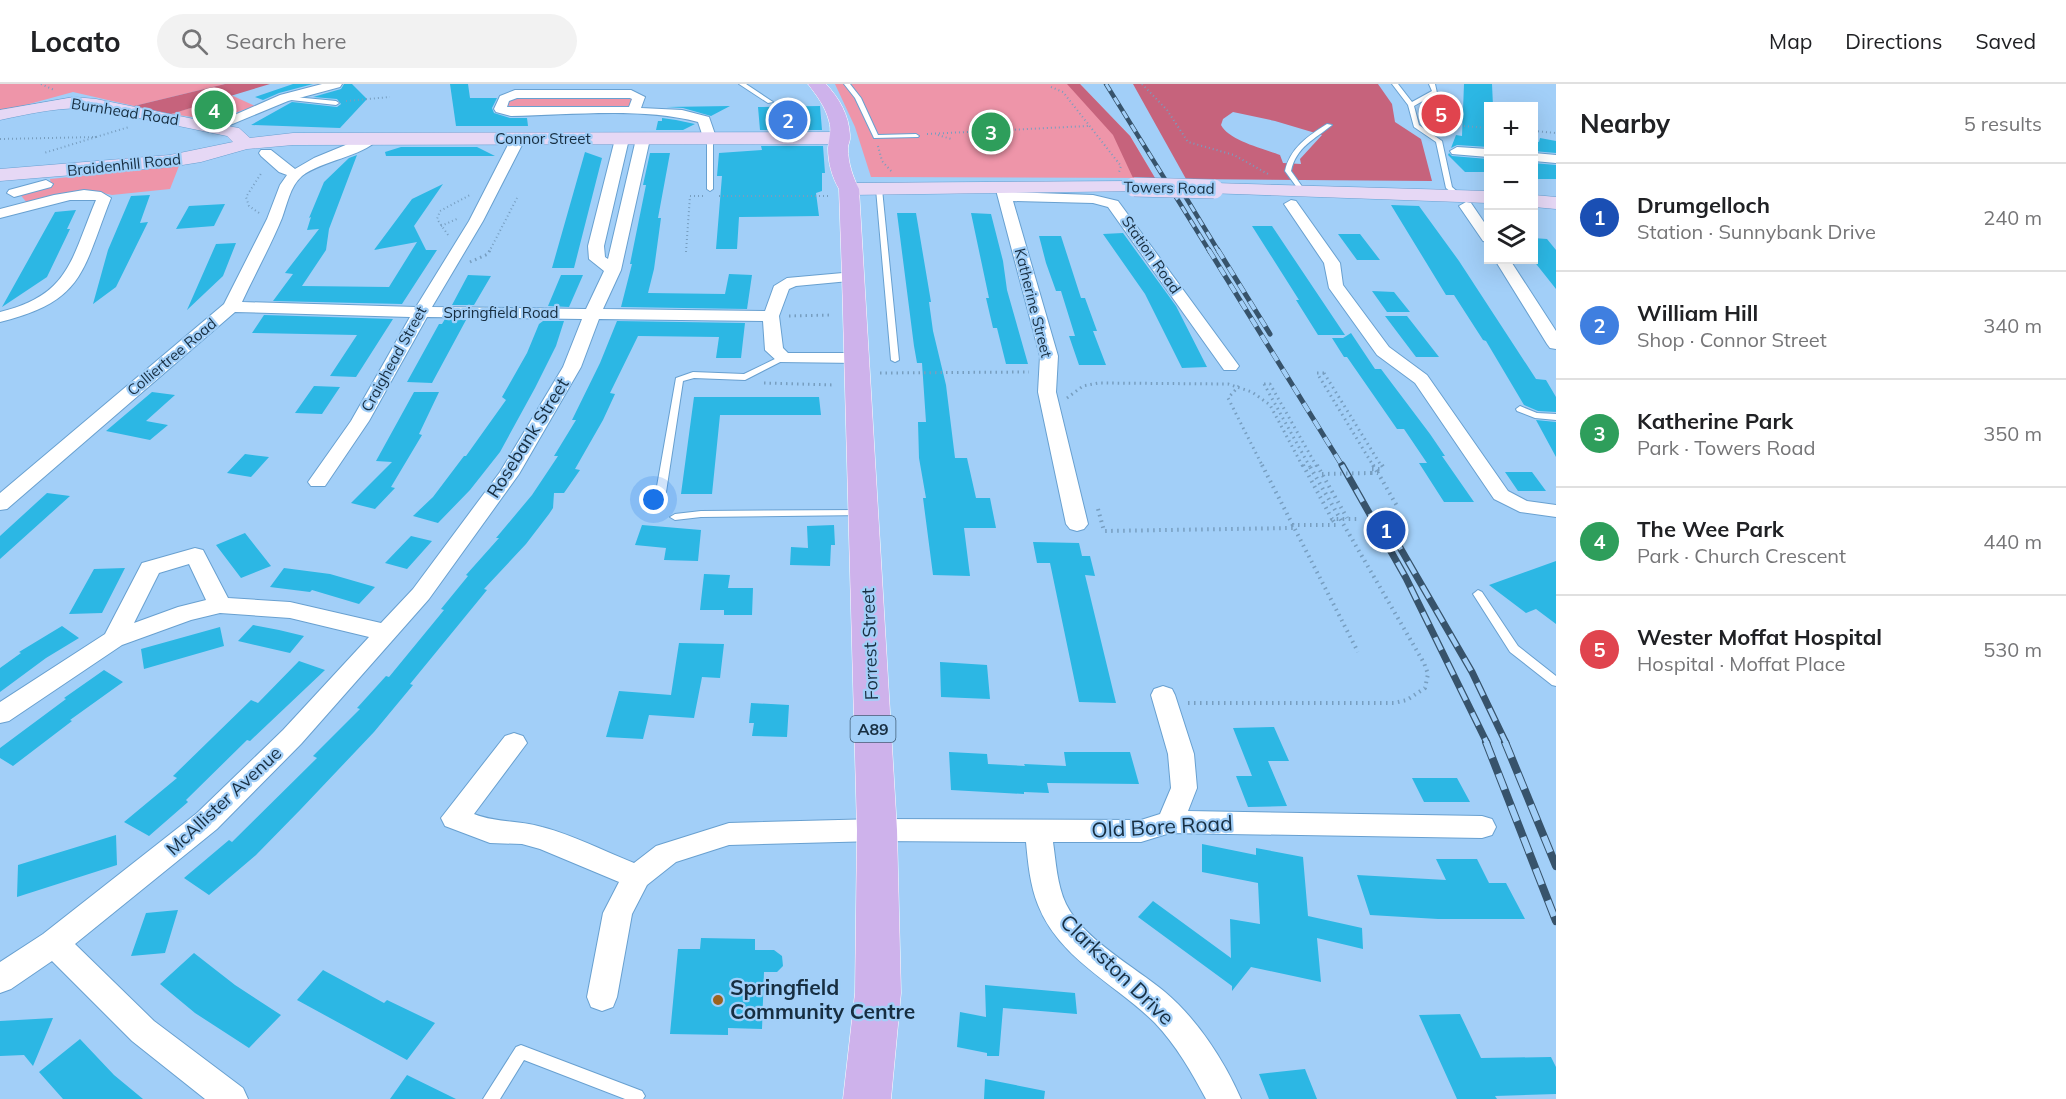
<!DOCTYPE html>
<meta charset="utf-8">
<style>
body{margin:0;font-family:Mulish,sans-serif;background:#f2f2f2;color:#202124}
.controls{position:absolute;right:18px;top:18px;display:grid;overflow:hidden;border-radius:0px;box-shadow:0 6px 24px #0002}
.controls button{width:54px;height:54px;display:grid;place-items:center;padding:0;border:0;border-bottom:2px solid #e0e0e0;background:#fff;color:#202124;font:30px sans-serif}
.you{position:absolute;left:654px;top:416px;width:21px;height:21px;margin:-15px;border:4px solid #fff;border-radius:50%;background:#1a73e8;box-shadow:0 0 0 9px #1a73e833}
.badge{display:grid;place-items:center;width:39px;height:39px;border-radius:50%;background:#0b8043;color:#fff;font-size:20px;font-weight:700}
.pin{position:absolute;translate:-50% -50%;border:3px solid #fff;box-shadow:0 2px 6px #0006}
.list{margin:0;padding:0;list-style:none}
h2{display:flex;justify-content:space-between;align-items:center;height:78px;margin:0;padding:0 24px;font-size:26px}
h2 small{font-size:20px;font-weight:400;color:#757577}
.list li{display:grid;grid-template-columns:39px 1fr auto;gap:18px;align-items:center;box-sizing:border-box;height:108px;padding:0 24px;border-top:2px solid #e0e0e0}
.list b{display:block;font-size:22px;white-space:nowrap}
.list p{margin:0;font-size:20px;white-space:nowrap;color:#757577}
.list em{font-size:20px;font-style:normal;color:#757577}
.icon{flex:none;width:33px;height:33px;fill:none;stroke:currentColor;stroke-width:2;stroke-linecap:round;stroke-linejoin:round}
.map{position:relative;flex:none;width:1556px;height:1015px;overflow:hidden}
header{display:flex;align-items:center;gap:36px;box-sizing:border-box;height:84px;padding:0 30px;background:#fff;border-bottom:2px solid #e0e0e0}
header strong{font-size:28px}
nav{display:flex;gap:33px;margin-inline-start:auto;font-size:21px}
.search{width:420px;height:54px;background:#f2f2f2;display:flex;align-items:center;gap:15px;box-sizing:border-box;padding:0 21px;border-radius:33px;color:#757577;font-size:22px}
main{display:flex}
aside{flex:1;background:#fff}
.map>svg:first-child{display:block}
.green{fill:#ee95a9}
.forest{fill:#c6637c;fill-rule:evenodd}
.building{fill:#2cb7e4}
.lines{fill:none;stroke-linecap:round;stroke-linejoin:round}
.lane-casing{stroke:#68a0d0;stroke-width:2}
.street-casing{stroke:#68a0d0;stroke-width:2}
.secondary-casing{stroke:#68a0d0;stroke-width:1}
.primary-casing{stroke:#fff;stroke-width:1}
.path-far2{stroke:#779ec0;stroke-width:2;stroke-dasharray:1 3;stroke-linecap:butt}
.path-far1{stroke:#779ec0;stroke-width:3;stroke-dasharray:1.5 4;stroke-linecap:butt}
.path{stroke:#779ec0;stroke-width:4;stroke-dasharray:1.5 4.5;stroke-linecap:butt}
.lane{fill:#fff;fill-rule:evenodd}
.street{fill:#fff;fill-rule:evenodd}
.secondary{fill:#e6d8f5;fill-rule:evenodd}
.primary{fill:#ceb2eb;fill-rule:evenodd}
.rail-far3-casing{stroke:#37536b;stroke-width:4.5}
.rail-far2-casing{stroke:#37536b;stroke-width:5}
.rail-far1-casing{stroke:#37536b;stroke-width:7}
.rail-casing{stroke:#37536b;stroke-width:8}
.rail-far3{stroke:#a2cff8;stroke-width:3;stroke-dasharray:8;stroke-linecap:butt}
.rail-far2{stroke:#a2cff8;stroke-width:4;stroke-dasharray:10;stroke-linecap:butt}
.rail-far1{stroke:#a2cff8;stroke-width:4.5;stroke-dasharray:14;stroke-linecap:butt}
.rail{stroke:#a2cff8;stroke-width:6;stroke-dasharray:17;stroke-linecap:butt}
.secondary-bridge-casing{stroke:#68a0d0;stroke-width:20;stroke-linecap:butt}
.path-bridge-far1{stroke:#779ec0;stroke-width:3;stroke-dasharray:1.5 4;stroke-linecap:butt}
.path-bridge{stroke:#779ec0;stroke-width:4;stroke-dasharray:1.5 4.5;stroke-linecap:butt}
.secondary-bridge{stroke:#e6d8f5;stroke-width:19}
.poi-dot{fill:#9b621f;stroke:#a2cff8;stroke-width:2}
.labels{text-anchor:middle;stroke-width:4.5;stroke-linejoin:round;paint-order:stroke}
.far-street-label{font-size:15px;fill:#172e41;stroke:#a2cff8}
.shield{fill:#a2cff8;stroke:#415e78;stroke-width:1.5}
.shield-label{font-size:16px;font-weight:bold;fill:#172e41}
.street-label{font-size:18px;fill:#172e41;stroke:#a2cff8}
.near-street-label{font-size:21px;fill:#172e41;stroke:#a2cff8}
.near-poi-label{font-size:21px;font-weight:bold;fill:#172e41;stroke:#a2cff8;text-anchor:start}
</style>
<header>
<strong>Locato</strong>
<div class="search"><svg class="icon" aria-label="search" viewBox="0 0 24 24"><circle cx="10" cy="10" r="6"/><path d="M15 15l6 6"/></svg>Search here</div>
<nav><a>Map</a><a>Directions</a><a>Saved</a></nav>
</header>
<main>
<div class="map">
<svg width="1556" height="1015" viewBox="0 0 1556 1015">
<rect width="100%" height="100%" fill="#a2cff8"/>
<path class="green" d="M0,0H225L134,22L73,8L0,28Z
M835,0H1080L1130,52L1155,94L871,93L855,43Z
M231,11L255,22L214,36L171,30Z
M634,12L632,26H506L505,20L511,13Z
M179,82L170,105L112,111L103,109L28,120L18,108L51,100L50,95Z"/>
<path class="forest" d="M225,0H270L171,30L134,22Z
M1067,0H1080L1130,52L1155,94H1133L1113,51Z
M1133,0H1378L1392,20L1395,38L1421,55L1432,97L1186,95ZM1233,28L1275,37L1322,51L1300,75L1301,80L1283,79L1280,71C1264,65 1228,56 1221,41L1223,35Z"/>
<path class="building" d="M293,0H313L279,9L263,16L255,13Z
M344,0H352L367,15L340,44L251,41L292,18L337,23L341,20L337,15L313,13L341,5Z
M450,0H468L470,14H497L492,24L494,29L510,34H527L528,42H456Z
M1464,0H1492L1493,22H1488V63L1457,61L1451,64L1456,51L1462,52Z
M730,22L711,32L683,24L666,23Z
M820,22L822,46H760L758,23Z
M662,34L676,36L695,40L683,46H656L658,37H662Z
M1540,54L1556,57V69L1533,67V57L1539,58Z
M761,62H823L825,89H822V107L816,109L819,132L739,133L737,165H716L722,92H717L719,69L762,66Z
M401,63H477L495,72H386L385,68Z
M585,68L602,74L574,184H552Z
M650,69H670L658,134H661L654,185L648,209L725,210L729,190L752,191L747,225L621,223L632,180H630L646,101H643Z
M1449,69L1452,72L1488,75V88H1465L1448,71Z
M357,71L329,145L326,166L302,202L389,203L417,158L374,166L412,115L443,100L414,142L426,166H437L402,220L273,217L293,190L285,189L319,145L307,146L311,133L309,134L324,98L349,74Z
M1533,79L1556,81V95H1533Z
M150,111L140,139L148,138L116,203L93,220L108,166L131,112Z
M225,120L214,142L176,145L189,122Z
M1391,121L1419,122L1459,177L1536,295L1546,296L1556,313V328L1538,327L1524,321L1486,257L1483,256L1454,211H1446Z
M76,126L67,145H70L47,193L2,223L55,128Z
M897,129H916L931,218H929L933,247L946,301L955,374H967L976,414H990L996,444H964L970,492L933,491L923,414H926L919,374L918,338H926L922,279H917L914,262Z
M971,129L991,130L1003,177L1007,206L1028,280H1006L997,244H993L986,214H989Z
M1252,142H1272L1345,251H1318L1296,216H1299Z
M1123,149L1176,222L1207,283L1182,284L1145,210L1103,150Z
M1338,150H1360L1380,176H1357Z
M1039,152H1061L1081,214H1085L1097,247H1093L1106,281H1079L1069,252H1075L1061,207H1056L1046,179Z
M1533,154L1547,155L1556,166V205L1533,176Z
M236,159L223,192L187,226L216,160Z
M468,191L491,192L474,221H452Z
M561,191H583L569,223L548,222Z
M1372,207L1394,208L1410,228H1387Z
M264,231L393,235L356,293L330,292L357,251L252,249Z
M1385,232H1407L1439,273H1416Z
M445,235L466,236L432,299L407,298L439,240H442Z
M543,237H564L556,262L535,304L500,368L470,406L438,439L413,432L433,413L464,372H466L506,316L502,313L527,269L539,240Z
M617,237L745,239L741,274H716L719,253L638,252L610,309L615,310L603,336L575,385L580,386L564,409H554L553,424L549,430L526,460L484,505L487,506L410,600L413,601L374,648L301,725L256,771L209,811L184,794L229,756L232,758L317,674L313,672L360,625L357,624L386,592L389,593L444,526L441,525L468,492L466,491L499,454H496L532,411L558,372H554L576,336H572L600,279Z
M1351,249L1375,285H1381L1430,350L1445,372H1442L1474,418H1444L1419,379H1427L1404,345H1397L1347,273H1344L1332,254H1343Z
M314,302L340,303L322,330L295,329Z
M152,308L175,311L146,337L168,341L150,356L106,347Z
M414,308H439L419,350L422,351L391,403L395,404L375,425L351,419L392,378L376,377Z
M694,313H819L821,331H720L712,410H681Z
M1536,336L1556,338V373Z
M245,370L269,373L251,393L227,389Z
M1505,388H1532L1546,407H1518Z
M47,409L70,412L0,475V452Z
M642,441L701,446L698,477L664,476L666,464L635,461Z
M834,441L835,461H831L830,482L790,481L791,463L808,464L807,442Z
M245,449L271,482L241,494L216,461Z
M411,452L432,457L407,485L385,479Z
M1033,458L1079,459L1082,472H1090L1095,492L1085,491L1116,619L1079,618L1050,479H1037Z
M1556,477V540L1536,525L1526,529L1489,501Z
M125,484L102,529L69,530L94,485Z
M284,484L330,490L375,503L359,520L312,506L310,508L270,503Z
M704,490L730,491L728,504H753L752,531H724V526H700Z
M253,541L279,546L304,552L290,569L238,557Z
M62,542L79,554L46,574L0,608V584L21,569L19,568Z
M220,543L224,562L144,585L141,565Z
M679,559L724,560L720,594L702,593L694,634L649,631L643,655L606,653L619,607L671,611Z
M299,577L325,586L250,657L247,656L186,716L188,718L149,752L124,738L177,694L173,692L251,616L258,619Z
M940,578L987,581L990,615L941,613Z
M104,586L123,598L70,636L72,637L13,682L0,674V664L66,615L64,614Z
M751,619L789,621L787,653L752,652L754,639H749Z
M1274,643L1289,677H1268L1287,722L1248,723L1236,692H1252L1233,644Z
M949,668L987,670L988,680L1025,682L1024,680L1066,682L1064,668H1130L1139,700L1047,699L1049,709L1024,708V710L951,706Z
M1412,694H1457L1470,718H1424Z
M116,751L117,781L17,813L18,781Z
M1202,760L1256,771V764L1303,773L1308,832L1362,844L1363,865L1317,854L1321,898L1251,883L1232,907V902L1138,833L1153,817L1231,874L1230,835L1260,840L1258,799L1202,788Z
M1436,775H1477L1489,799H1506L1525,835H1438L1370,831L1357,791L1446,796Z
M178,826L165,869L131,872L146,829Z
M701,854L755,855V866H774L782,872L783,882L777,888H764L762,945L728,944V951L670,950L678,865H700Z
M194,869L235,901L281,931L249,964L195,929L160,900Z
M323,886L384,919L387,916L435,939L407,976L297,916Z
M985,901L1075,909L1077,930L1003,924L999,972H987V969L957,963L960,928L986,933Z
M1460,930L1481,974L1551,973L1556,983V1010L1495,1012L1497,1015H1457L1419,931Z
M53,934L33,982L24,971L0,972V937Z
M80,955L114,991L143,1015H63L39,988Z
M1305,985L1317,1015H1269L1259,990Z
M407,991L456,1015H390Z
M985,995L1045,1007L1044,1015H984Z"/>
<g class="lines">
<defs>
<path id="lane" d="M739,0H746L773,18L768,19Z
M844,0H850L861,14L878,51L916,50L919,52L918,53L874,54L855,14Z
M1392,0H1398L1412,18L1432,7L1429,0H1435L1437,9L1414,22L1419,41L1442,57L1452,103L1460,110V112H1456L1446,104L1436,58L1414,43L1408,21Z
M284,12L336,17L339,19L336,21L282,15L281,14Z
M1327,40L1332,41C1315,55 1296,63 1291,87L1306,108L1301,109L1285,87C1290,64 1308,52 1327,40Z
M710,54L713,56V105L710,107L707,105V56Z
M879,103L882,105L899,276L895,278L891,276L876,105Z
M781,272H787L788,274L745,296L694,294L683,297L666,408L664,410H658L656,408L676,294L693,288L744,290Z
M1520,322L1537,329L1556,330V336L1535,334L1517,327L1516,325Z
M863,426L866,427L868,429L866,431L701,433L675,436L670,433L675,430L701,427Z
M1478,506L1482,508L1518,562L1556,592V602L1552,601L1510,568L1473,510Z
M521,961L642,1007L645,1012L643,1015H625L524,976L500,1015H483L516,963Z"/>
<path id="street" d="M322,0H342L340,3L288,17L218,46L213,47L207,43L280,11Z
M515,6H631L645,13L641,24L682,26L709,33L717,56L710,60L705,59L698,38C644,23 568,31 511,32L496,28L494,25L500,12ZM517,14H630L632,15L629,23H507L509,17Z
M518,51L525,55L483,137L432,223L586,225L604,187L589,175L588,162L615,55L622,51L629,55L604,162L605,173L608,175L636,55L643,51L650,55L621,186L603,225L765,227L774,202L787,194L854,188L860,190L862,193L860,196L796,202L789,205L779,232L783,264L788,269H858L864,270L867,274L864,278L858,279L778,278L765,266L763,237L599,235L581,283L519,390L429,515L301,660L217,745L75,860L154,937L243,1004L248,1015H205L132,957L52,877L11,905L0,909V878L43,850L197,729L283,646L369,553L290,534L220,529L191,536L122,561L9,637L0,639V618L105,550L142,479L195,464L203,466L228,514L290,518L381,539L413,505L500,388L563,283L582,235L427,233L369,337L325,402H311L308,398L351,337L410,233L235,228L7,425L0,426V409L224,220L267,135L280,101L287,91L279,88L261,72L259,69L261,66H271L295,85L314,74L365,53L370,52L377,56C363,72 321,77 302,92C290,102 287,121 282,134C270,163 255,190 242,218L416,223L469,137L511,55ZM189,480L206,516L178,523L134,539L159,489Z
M1457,63L1488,65V73L1452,70L1450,67Z
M1534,69L1556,71V79L1534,77Z
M46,96L53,100L51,103L14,113L7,109L9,106Z
M1003,102L1008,103L1011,108L1093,111L1118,117L1239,282L1236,286H1224L1108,123L1093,119L1013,117L1058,272L1056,308L1088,440L1084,445L1077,447L1070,445L1066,440L1038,308L1040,272L996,106Z
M84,106L101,108L111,114C82,187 85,217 0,238V228C70,211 71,175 96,116H70L0,134V125L54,111Z
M1291,116L1296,117L1340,179L1343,201L1389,263L1427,291L1508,407L1527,417L1556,421V433L1520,428L1494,415L1415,299L1377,271L1329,204L1324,179L1284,120Z
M1466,118L1471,119L1488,144V158L1483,157L1459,122Z
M1495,176H1510L1556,247V265L1550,264L1547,260Z
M1163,602L1172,605L1175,611L1194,670L1197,704L1188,727L1482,732L1492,735L1496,743L1492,751L1482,754L1170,749L1141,758H1053C1056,778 1057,801 1066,820C1083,855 1135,883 1165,908C1197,935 1224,976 1241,1015H1206C1192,989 1176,961 1155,939C1116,900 1059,875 1038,821C1030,801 1028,779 1026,758L877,757L729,761L676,778L647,801L632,830L617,913L613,923L602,927L591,923L587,913L603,829L619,798L540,765L522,760L490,759L445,742L441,734L505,652L514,649L523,652L527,659L474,730C497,739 518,736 542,743C573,751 604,767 634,779L656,762L729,739L877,735L1141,736L1160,730L1171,704L1168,670L1151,611L1154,605Z"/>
<path id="secondary" d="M74,13L96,15L233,43L239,44L250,54L293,49L841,48L847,50L850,54L847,58L841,60L293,61L247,65L201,78L170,83L0,97V85L170,71L233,58L227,52L96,25C63,22 33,29 0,36V26Z
M1134,97L1141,99L1144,103L1141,107L849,111L842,109L839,105L842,101L849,99Z
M1214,99L1488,107V119L1207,109L1204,105L1207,101Z
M1534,111L1556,113V125L1534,123Z"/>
<path id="primary" d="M808,0H826C839,14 849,31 850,51C851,56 848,60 848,64C848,79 853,93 859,105L897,746L901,909L891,1015H843L855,909L857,746L842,193L839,105C832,93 828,79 828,64C829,54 832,47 829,37C825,22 817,12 808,0Z"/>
</defs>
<use href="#lane" class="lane-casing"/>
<use href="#street" class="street-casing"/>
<use href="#secondary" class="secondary-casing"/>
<use href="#primary" class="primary-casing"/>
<path class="path-far2" d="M41,0L54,6
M1142,0L1167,26L1188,58L1234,71L1268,90
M1051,3L1063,8L1121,82L1119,88
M346,17L390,13
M1464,42L1488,44
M1534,47L1556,49
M927,50L1088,42
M938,51L951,55
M96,53L129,43
M0,55L96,53L44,69
M878,62L882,77L892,88
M690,112H703
M719,112H829
M259,129L249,122L246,113L262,88
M441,142L459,134
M448,151L437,135L440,127L470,111
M489,168L517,114
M686,168L690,112"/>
<path class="path-far1" d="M470,178L488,170L490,166
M789,232L833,231
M880,289L1029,288
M1324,289L1382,383
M764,299L835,301
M1264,300H1270L1317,383
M1264,300L1310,383
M1239,302L1228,314L1263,383
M1067,314L1083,302L1098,299L1228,300L1252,308L1270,321L1303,383"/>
<path class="path" d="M1262,381L1358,568
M1303,381L1332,435H1359
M1317,381L1347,434
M1382,381L1384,385
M1372,385H1383
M1371,389H1378L1397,422
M1098,425L1104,447L1293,444
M1292,441H1336L1332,435
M1188,619H1394L1407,616L1425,604L1428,590L1424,579L1309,381"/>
<use href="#lane" class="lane"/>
<use href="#street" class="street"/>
<use href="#secondary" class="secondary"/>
<use href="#primary" class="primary"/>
<defs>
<path id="rail-far3" d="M1106,0L1210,168
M1182,107L1219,168"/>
<path id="rail-far2" d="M1209,166L1343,383
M1218,166L1270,250"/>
<path id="rail-far1" d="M1342,381L1406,494L1487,659
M1380,429L1472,588L1506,659"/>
<path id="rail" d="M1486,658L1556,837
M1505,658L1556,782"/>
</defs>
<use href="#rail-far3" class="rail-far3-casing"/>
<use href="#rail-far2" class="rail-far2-casing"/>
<use href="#rail-far1" class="rail-far1-casing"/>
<use href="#rail" class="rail-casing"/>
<use href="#rail-far3" class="rail-far3"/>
<use href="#rail-far2" class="rail-far2"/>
<use href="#rail-far1" class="rail-far1"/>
<use href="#rail" class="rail"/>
<defs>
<path id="secondary-bridge" d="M1134,103L1214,105"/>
</defs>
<use href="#secondary-bridge" class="secondary-bridge-casing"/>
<path class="path-bridge-far1" d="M1324,289H1317L1374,383"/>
<path class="path-bridge" d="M1373,381L1378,389
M1322,390L1371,389"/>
<use href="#secondary-bridge" class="secondary-bridge"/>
</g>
<circle class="poi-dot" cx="718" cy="916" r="6"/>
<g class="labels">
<g class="far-street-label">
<text transform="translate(125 28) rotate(9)" y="5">Burnhead Road</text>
<text x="543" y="60">Connor Street</text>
<text transform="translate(124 81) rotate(-6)" y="5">Braidenhill Road</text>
<text transform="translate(1169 104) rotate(1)" y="5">Towers Road</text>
<text transform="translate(1151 171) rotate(55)" y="5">Station Road</text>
<text transform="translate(1033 219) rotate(76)" y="5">Katherine Street</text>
<text x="501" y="234">Springfield Road</text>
<text transform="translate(172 273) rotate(-40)" y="5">Colliertree Road</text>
<text transform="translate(394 275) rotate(-61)" y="5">Craighead Street</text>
</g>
<rect class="shield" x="850.5" y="632" width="45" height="26" rx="4.5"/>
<g class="shield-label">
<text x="873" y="651">A89</text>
</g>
<g class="street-label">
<text transform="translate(528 354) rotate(-58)" y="6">Rosebank Street</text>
<text transform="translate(870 560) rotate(-92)" y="6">Forrest Street</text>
<text transform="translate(224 717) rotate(-43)" y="6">McAllister Avenue</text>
</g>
<g class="near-street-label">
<text transform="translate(1162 743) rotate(-3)" y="7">Old Bore Road</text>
<text transform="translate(1117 886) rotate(44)" y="7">Clarkston Drive</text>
</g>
<g class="near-poi-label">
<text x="730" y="911">Springfield<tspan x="730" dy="24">Community Centre</tspan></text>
</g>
</g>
</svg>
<div class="controls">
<button>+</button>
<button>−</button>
<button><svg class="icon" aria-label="layers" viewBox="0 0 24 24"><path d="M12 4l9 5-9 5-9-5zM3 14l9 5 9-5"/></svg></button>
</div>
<div class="you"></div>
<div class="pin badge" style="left:1386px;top:446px;background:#1a4fb4">1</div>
<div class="pin badge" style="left:788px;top:36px;background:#3f7fe0">2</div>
<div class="pin badge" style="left:991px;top:48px;background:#2e9e5b">3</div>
<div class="pin badge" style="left:214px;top:26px;background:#2e9e5b">4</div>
<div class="pin badge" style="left:1441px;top:30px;background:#e0444e">5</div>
</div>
<aside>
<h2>Nearby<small>5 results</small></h2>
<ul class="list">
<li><span class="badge" style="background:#1a4fb4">1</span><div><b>Drumgelloch</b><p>Station · Sunnybank Drive</p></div><em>240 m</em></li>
<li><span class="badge" style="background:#3f7fe0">2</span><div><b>William Hill</b><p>Shop · Connor Street</p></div><em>340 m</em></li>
<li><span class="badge" style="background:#2e9e5b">3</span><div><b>Katherine Park</b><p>Park · Towers Road</p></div><em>350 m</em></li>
<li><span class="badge" style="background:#2e9e5b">4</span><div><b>The Wee Park</b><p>Park · Church Crescent</p></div><em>440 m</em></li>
<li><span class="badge" style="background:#e0444e">5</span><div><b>Wester Moffat Hospital</b><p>Hospital · Moffat Place</p></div><em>530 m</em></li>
</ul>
</aside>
</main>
